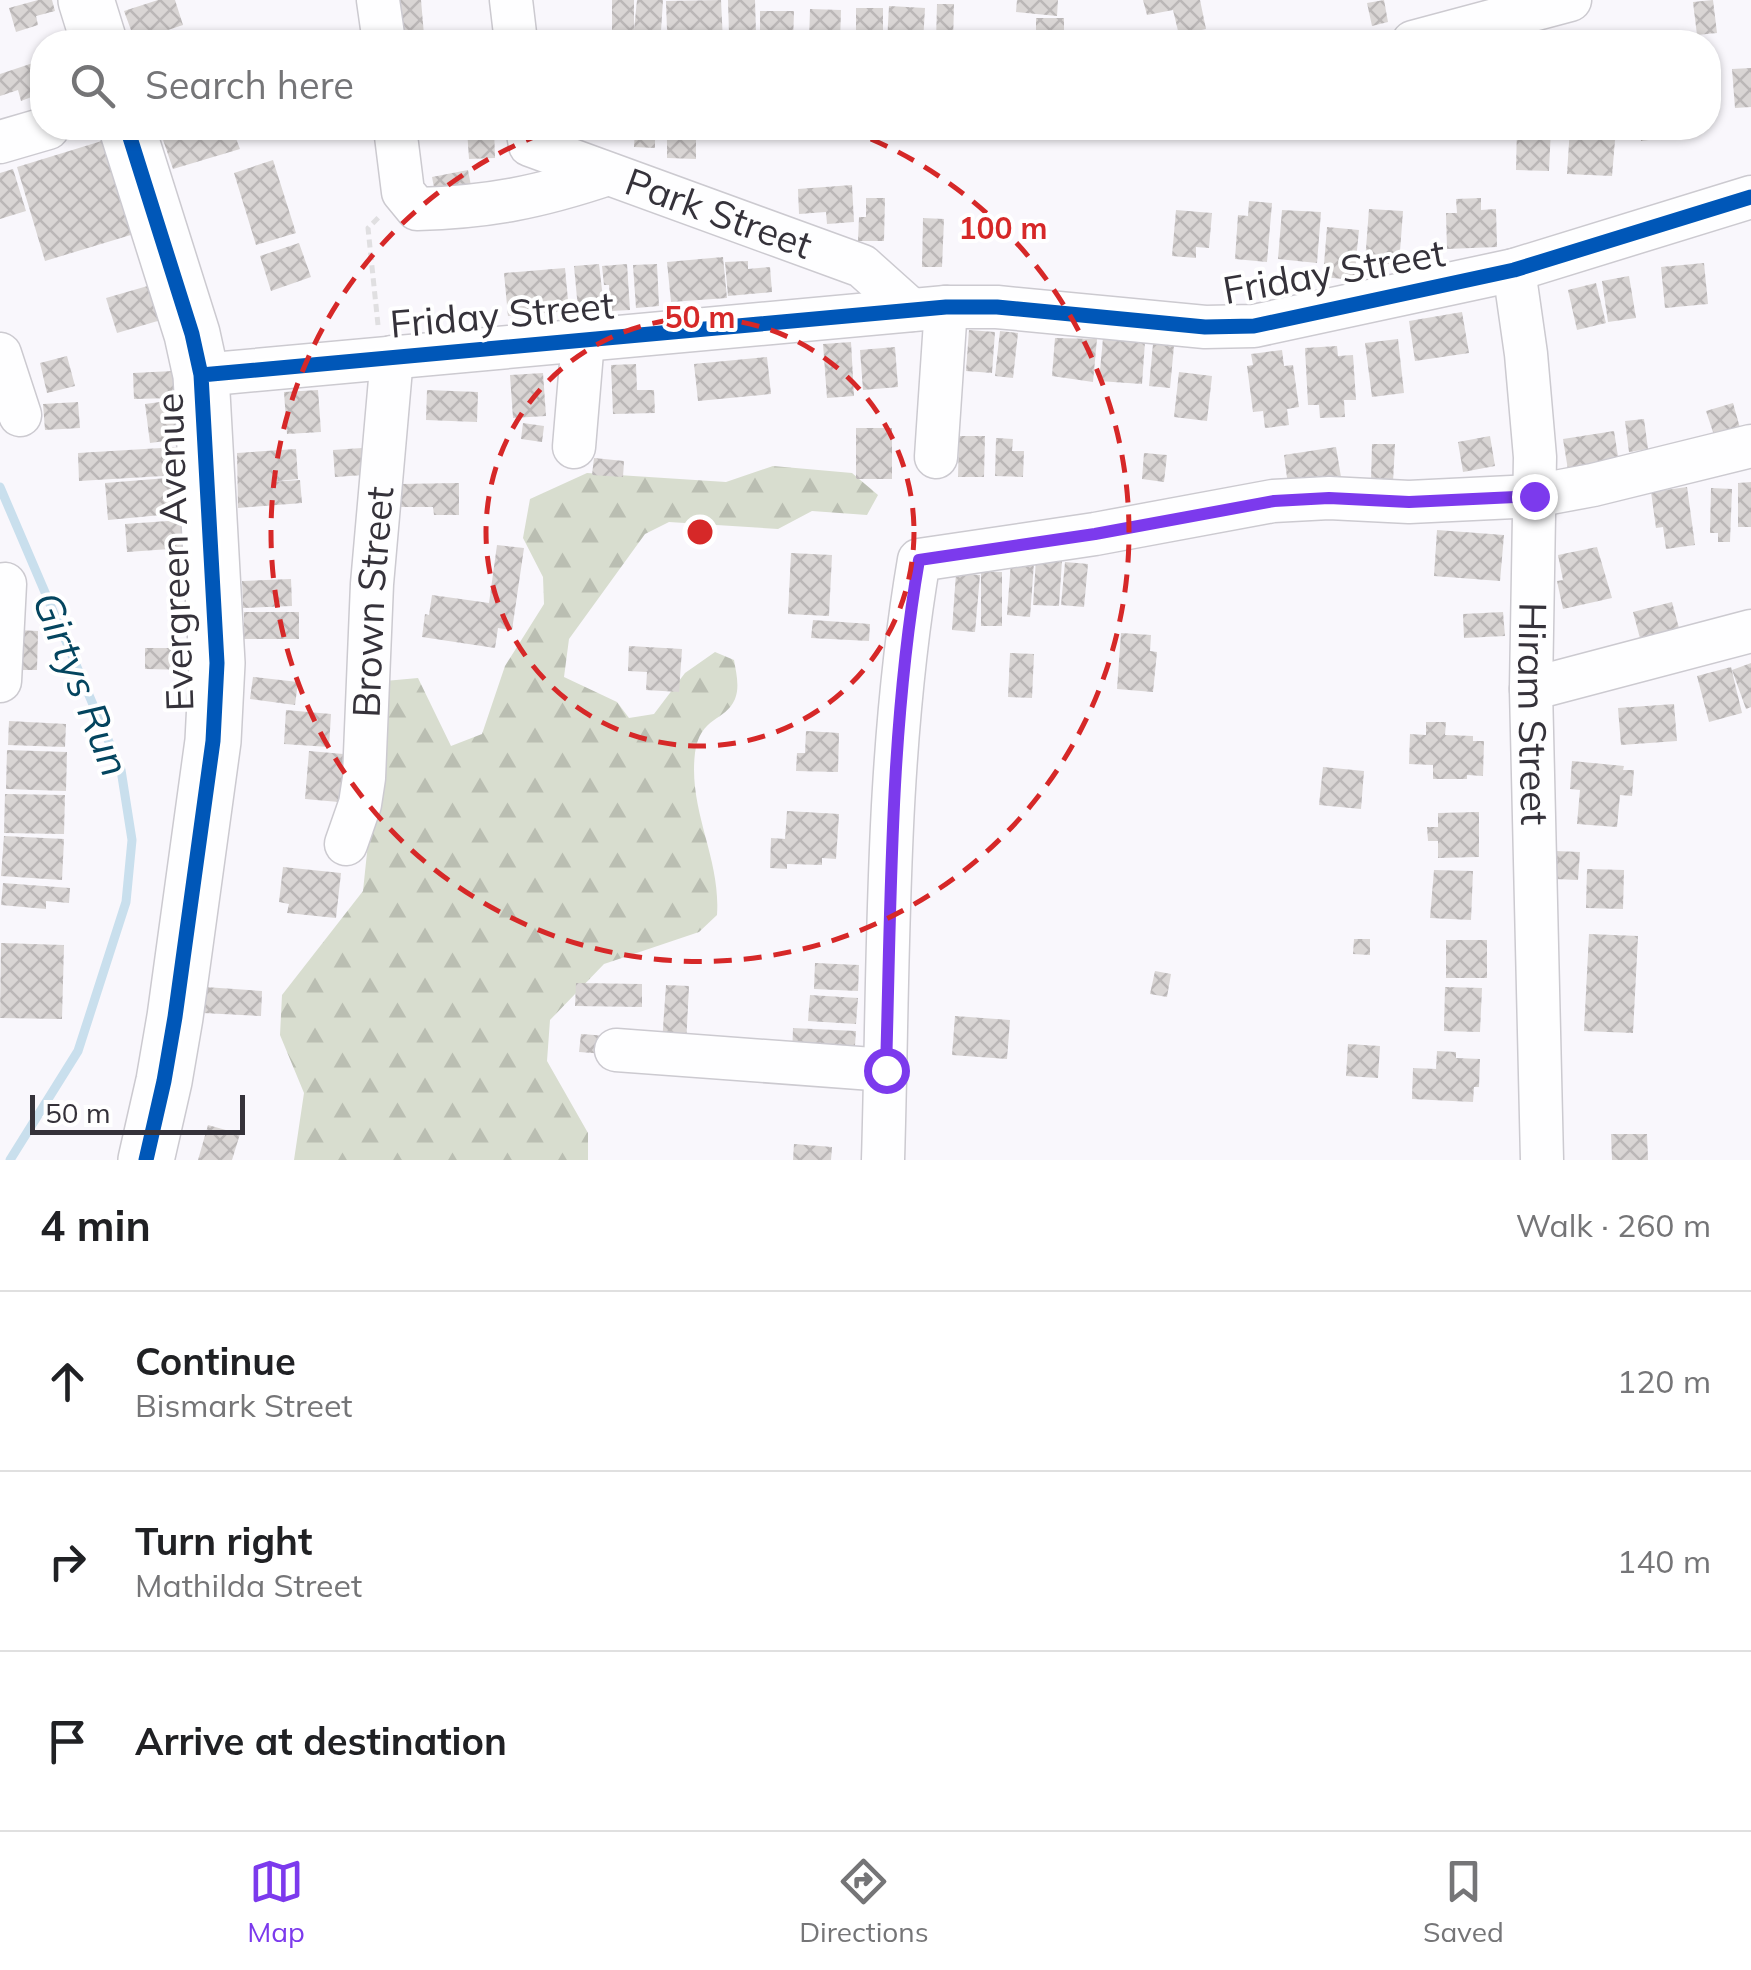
<!DOCTYPE html>
<meta charset="utf-8">
<style>
body{margin:0;font-family:Mulish,sans-serif;background:#f2f2f2;color:#202124}
.scale{position:absolute;left:30px;bottom:25px;width:215px;box-sizing:border-box;padding-left:10px;border:5px solid #35323a;border-top:0;font-size:28px;line-height:35px;white-space:nowrap;color:#35323a;-webkit-text-stroke:8px #fff;paint-order:stroke}
.stop{position:absolute;width:30px;height:30px;margin:-22px;border:8px solid #7c3aed;border-radius:50%;background:#fff}
.stop.end{background:#7c3aed;border-color:#fff;box-shadow:0 2px 10px #0008}
.list{margin:0;padding:0;list-style:none}
h2{display:flex;justify-content:space-between;align-items:center;height:130px;margin:0;padding:0 40px;font-size:42px}
h2 small{font-size:32px;font-weight:400;color:#757577}
.list li{display:grid;grid-template-columns:65px 1fr auto;gap:30px;align-items:center;box-sizing:border-box;height:180px;padding:0 40px;border-top:2px solid #e0e0e0}
.list b{display:block;font-size:38px;white-space:nowrap}
.list p{margin:0;font-size:32px;white-space:nowrap;color:#757577}
.list em{font-size:32px;font-style:normal;color:#757577}
.icon{flex:none;width:55px;height:55px;fill:none;stroke:currentColor;stroke-width:2;stroke-linecap:round;stroke-linejoin:round}
.map{position:relative;flex:none;width:1751px;height:1160px;overflow:hidden}
.search{position:absolute;background:#fff;box-shadow:0 2px 8px #0004;left:30px;right:30px;top:30px;height:110px;display:flex;align-items:center;gap:25px;box-sizing:border-box;padding:0 35px;border-radius:40px;color:#757577;font-size:38px}
.sheet{height:670px;background:#fff}
nav{display:flex;justify-content:space-around;align-items:center;box-sizing:border-box;height:140px;border-top:2px solid #e0e0e0;background:#fff;font-size:28px;color:#757577}
nav a{display:grid;justify-items:center;gap:5px}
nav .on{color:#7c3aed}
.map>svg:first-child{display:block}
.forest{fill:url(#forest-firs)}
.lines{fill:none;stroke-linecap:round;stroke-linejoin:round}
.stream{stroke:#c9dfed;stroke-width:9}
.building{fill:url(#building-cross-hatch)}
.minor-casing{stroke:#cccad0;stroke-width:45}
.major-casing{stroke:#cccad0;stroke-width:58}
.path{stroke:#e0dfe1;stroke-width:5;stroke-dasharray:8 5;stroke-linecap:butt}
.minor{stroke:#fefeff;stroke-width:42}
.major{stroke:#fefeff;stroke-width:55}
.cycleway-casing{stroke:#fff;stroke-width:21}
.cycleway{stroke:#0057b8;stroke-width:15}
.route{stroke:#7c3aed;stroke-width:12}
.ring{fill:none;stroke:#d62828;stroke-width:5;stroke-dasharray:18 12}
.labels{text-anchor:middle;stroke-width:8;stroke-linejoin:round;paint-order:stroke}
.street-label{font-size:38px;fill:#35323a;stroke:#fff}
.water-label{font-size:40px;font-style:italic;fill:#04455f;stroke:#fff}
.centre{fill:#d62828;stroke:#fff;stroke-width:5}
.ring-label{font-size:30px;text-anchor:middle;font-weight:bold;fill:#d62828;stroke:#fff;stroke-width:8;stroke-linejoin:round;paint-order:stroke}
</style>
<div class="map">
<svg width="1751" height="1160" viewBox="0 0 1751 1160">
<defs>
<pattern id="forest-firs" width="22" height="20" patternUnits="userSpaceOnUse" patternTransform="scale(2.5)"><rect width="22" height="20" fill="#d8ddcf"/><path d="M5 1l3.5 6h-7zM16 11l3.5 6h-7z" fill="#babeb2"/></pattern>
<pattern id="building-cross-hatch" width="8" height="8" patternUnits="userSpaceOnUse" patternTransform="scale(2.5)"><rect width="8" height="8" fill="#d9d5d4"/><path d="M0 0l8 8M0 8l8-8" fill="none" stroke="#bbb7b7"/></pattern>
</defs>
<rect width="100%" height="100%" fill="#f9f7fc"/>
<path class="forest" d="M773,466L852,473L878,495L867,515L812,511L778,529L669,522L645,534L569,639L564,677L617,702L629,718L654,714L685,673L715,652L734,660C736,672 740,687 735,699C725,722 700,716 695,753C688,811 721,858 717,915L699,932L604,964L550,1020L547,1061L588,1133V1160H294L304,1093L280,1035L282,995L363,891L385,681L418,678L451,746L482,734L505,666L544,604L543,577L523,538L530,499L587,473L726,482Z"/>
<g class="lines">
<path class="stream" d="M0,487L121,770L132,840L126,902L78,1051L10,1160"/>
</g>
<path class="building" d="M38,0H52L55,11L36,16L38,25L16,32L9,8Z
M158,0H175L183,25L135,41L124,11Z
M381,0H421L424,35L385,39Z
M612,0H634V40H612Z
M637,0H663L661,31L634,30Z
M721,0L723,42H685V30H667L666,1Z
M728,0H755L756,33L729,34Z
M1017,0H1058L1057,16L1016,12Z
M1143,0H1200L1206,29L1179,35L1173,10L1147,15Z
M1384,0L1388,22L1372,26L1367,3Z
M1713,0L1717,33L1697,35L1693,2Z
M937,4H954L953,42H936Z
M889,6L925,8L923,42H887Z
M856,8H883V42H856Z
M810,9L841,10L840,42L809,41Z
M760,11H794L793,42H760Z
M1036,18H1064V34L1036,33Z
M42,60V93L21,101L18,90L0,96V74Z
M1751,68V107L1735,108L1732,69Z
M159,128H232L240,149L173,169Z
M494,128L495,158L469,159L467,129Z
M606,128H629L628,140L606,139Z
M635,128H655V148L634,147Z
M667,128H696V159L667,158Z
M1517,128H1551L1549,171L1516,170Z
M1570,128H1616L1612,176L1567,174Z
M1640,128H1671L1672,137L1641,141Z
M105,140L134,234L45,261L17,167Z
M273,160L296,233L256,245L234,173Z
M13,169L26,211L0,219V173Z
M468,170L472,191L436,198L432,177Z
M852,185L854,222L827,224L826,212L799,214L798,189Z
M866,198H885L884,241H858L859,217H866Z
M1481,198V210L1496,209L1497,247L1447,249L1446,213H1457L1456,199Z
M1249,201L1272,203L1267,262L1235,259L1238,215L1248,216Z
M1369,209L1403,211L1399,265L1365,262Z
M1176,210L1212,213L1209,248L1196,247V258L1172,256Z
M1282,210L1321,212L1317,263L1278,259Z
M923,218L944,219L942,267H922Z
M1327,227L1359,230L1354,280L1323,277Z
M299,243L311,277L271,291L260,256Z
M723,257L727,298L671,302L667,262Z
M748,261V269L770,267L772,292L728,296L725,262Z
M1704,263L1708,304L1665,308L1661,267Z
M599,264L604,307L578,309L574,266Z
M627,264L630,310L611,311L609,285H604L602,266Z
M657,264L659,306L636,308L633,265Z
M565,268L569,311L508,316L504,273Z
M1629,276L1636,318L1608,322L1602,281Z
M1596,283L1606,323L1577,330L1568,290Z
M151,285L161,320L117,333L106,298Z
M1462,312L1469,353L1415,361L1409,321Z
M969,330L995,332L992,373L966,371Z
M1000,331L1018,333L1013,378L995,376Z
M1055,338L1097,339L1093,382L1052,376Z
M1103,338L1145,342L1142,384L1099,381Z
M1398,339L1404,393L1372,397L1365,343Z
M851,342L854,396L827,398L823,344Z
M1153,344L1174,346L1170,388L1149,386Z
M1337,346L1338,356L1353,355L1356,400H1344L1345,417L1320,418L1319,405H1308L1305,348Z
M895,347L898,387L863,390L860,350Z
M1282,350L1284,366L1293,365L1299,407L1287,409L1289,425L1265,428L1263,411L1253,412L1247,366L1253,365L1251,354Z
M67,356L75,386L47,393L40,363Z
M767,357L771,394L698,401L694,364Z
M636,364L637,390H654L655,413L613,414L611,365Z
M173,371L174,398L134,399L133,373Z
M1179,372L1212,376L1207,421L1174,417Z
M543,373L546,416L513,418L510,375Z
M318,390L321,432L287,434L284,392Z
M427,390L478,392L477,422L426,420Z
M175,400L180,439L150,443L145,404Z
M78,402L80,428L45,430L43,404Z
M1733,403L1740,428L1714,435L1706,411Z
M1644,419L1648,449L1629,452L1625,421Z
M523,423L544,426L542,442L521,439Z
M856,428H892V479H856Z
M1614,431L1619,463L1568,470L1563,439Z
M959,436H985L984,477H958Z
M1490,436L1495,466L1463,472L1458,442Z
M996,438L1013,439L1012,451H1024L1023,477L995,476Z
M1372,444H1395L1393,482L1371,481Z
M178,447L180,475L79,481L78,453Z
M1336,447L1341,477L1288,485L1284,455Z
M362,448L364,475L335,477L333,450Z
M296,449L298,479L269,482L300,480L302,503L238,508L237,453Z
M1144,453L1167,455L1164,482L1142,479Z
M594,458L624,461L623,477L592,475Z
M180,477L183,513L108,520L105,483Z
M1751,482V527H1738V483Z
M459,483V515H434L433,507H401L400,484Z
M1687,487L1695,545L1666,549L1663,527L1656,528L1651,492Z
M1711,488L1732,489L1730,542H1718V533H1710Z
M182,520L184,548L127,552L125,524Z
M1437,530L1504,535L1500,581L1434,576Z
M497,545L524,548L512,630L498,628L495,648L422,637L425,614L429,615L432,595L489,603Z
M1597,547L1612,598L1563,609L1557,581L1563,580L1558,555Z
M791,553L832,555L829,616L788,614Z
M1036,559L1062,560L1059,606L1033,605Z
M1011,561L1034,563L1030,617L1007,615Z
M1065,562L1088,564L1084,607L1061,605Z
M981,571L1002,572V626H981Z
M956,573L980,575L975,632L952,630Z
M291,579L292,606L243,608L242,581Z
M1672,602L1680,632L1641,642L1633,612Z
M244,612H299V639H244Z
M1503,612L1505,636L1464,638L1463,614Z
M813,620L870,624L869,641L811,638Z
M18,630L38,631L37,670H17Z
M1121,633L1151,635L1150,651L1157,652L1153,692L1117,689Z
M629,646L682,649L679,692L646,690L647,672L628,671Z
M145,648H189V670L145,669Z
M1010,653L1034,654L1032,698L1008,697Z
M1751,663V707L1746,709L1732,670Z
M1731,667L1742,713L1709,722L1697,676Z
M253,677L298,682L295,705L250,699Z
M1674,704L1677,741L1621,745L1618,708Z
M286,710L331,714L329,747L284,744Z
M9,721L66,724L65,747L8,745Z
M1426,722H1446L1445,735L1473,736V741H1484L1483,776L1467,775V779H1433V765L1409,764L1410,734L1426,735Z
M806,731L839,733L838,772L796,771L797,753H805Z
M7,750L67,752L66,791L6,789Z
M309,751L355,755L350,803L305,799Z
M1572,761L1624,766L1623,770H1634L1632,796L1620,795L1617,827L1577,824L1580,790L1570,789Z
M1323,767L1364,771L1361,809L1319,805Z
M5,794L65,795L64,834L4,833Z
M787,811L839,814L836,859L822,858V865L787,864V869L770,868L771,838L785,839Z
M1479,812V857L1438,858V841H1428L1427,827H1438V813Z
M4,836L64,839L62,880L1,876Z
M1555,851L1580,852L1578,880L1554,879Z
M283,867L341,873L336,918L287,913L289,904L279,902Z
M1587,869L1624,870L1623,909L1586,908Z
M1434,870L1473,871L1471,920L1430,918Z
M3,883L70,888L69,903L46,901V909L1,905Z
M1589,934L1638,936L1633,1033L1584,1031Z
M1354,939H1370V955L1353,954Z
M1446,940H1487V978H1446Z
M1,943L64,945L62,1019L0,1018Z
M815,963L859,965L858,991L814,989Z
M1155,971L1171,974L1167,997L1150,994Z
M576,983L642,984V1007L575,1006Z
M666,985L689,986L686,1045L662,1043Z
M205,987L262,991L261,1016L203,1013Z
M1445,987L1482,988L1480,1032L1444,1031Z
M810,995L858,998L856,1024L808,1021Z
M955,1016L1010,1020L1007,1059L952,1055Z
M793,1028L856,1031L854,1060L792,1056Z
M581,1034L608,1036L606,1054L579,1052Z
M1348,1044L1380,1046L1378,1078L1346,1076Z
M1437,1051L1456,1052V1058L1480,1059L1479,1087H1474L1473,1102L1412,1099L1413,1068L1436,1069Z
M208,1125L240,1134L232,1160H198Z
M1611,1134H1647L1648,1160H1612Z
M794,1144L832,1147L831,1160H793Z"/>
<g class="lines">
<defs>
<g id="minor">
<path d="M378,0L384,42"/>
<path d="M511,0L516,42"/>
<path d="M1413,42L1570,0"/>
<path d="M395,128L403,192L417,209C490,207 539,197 608,174"/>
<path id="s1" d="M527,128L530,145L862,266L911,310"/>
<path d="M0,142L48,128"/>
<path id="s2" d="M1514,270L1526,354L1535,457L1531,689L1542,1160"/>
<path d="M0,354L20,415"/>
<path d="M201,375L946,307H997L1205,327L1254,326L1514,270L1751,197"/>
<path d="M574,447L583,340"/>
<path d="M936,457L946,307"/>
<path d="M0,681L5,584"/>
<path d="M1531,689L1751,631"/>
<path id="s3" d="M346,844L360,804L364,778L372,584L392,357"/>
<path d="M616,1050L886,1070"/>
<path d="M883,1160C889,960 885,758 919,560L1095,534L1273,501L1329,498L1409,502L1534,496L1593,485L1751,446"/>
</g>
<path id="major" d="M86,0L99,42
M127,128L192,334L201,375L217,663L213,741L175,1017L164,1081L146,1160"/>
</defs>
<use href="#minor" class="minor-casing"/>
<use href="#major" class="major-casing"/>
<path class="path" d="M378,325L368,228L380,216"/>
<use href="#minor" class="minor"/>
<use href="#major" class="major"/>
<defs>
<path id="cycleway" d="M127,128L192,334L201,375L217,663L213,741L175,1017L164,1081L146,1160
M201,375L946,307H997L1205,327L1254,326L1514,270L1751,197"/>
</defs>
<use href="#cycleway" class="cycleway-casing"/>
<use href="#cycleway" class="cycleway"/>
</g>
<g class="lines">
<path class="route" d="M886,1070C891,899 890,728 919,560L1095,534L1274,501L1329,498L1409,502L1534,496"/>
</g>
<g class="ring">
<circle cx="700" cy="532" r="214"/>
<path d="M843 128A429 429 0 1 1 557 128"/>
</g>
<g class="labels">
<g class="street-label">
<text dy="13" stroke="none"><textPath href="#s1" startOffset="218">Park Street</textPath></text>
<text transform="translate(1334 272) rotate(-10)" y="13">Friday Street</text>
<text transform="translate(502 315) rotate(-5)" y="13">Friday Street</text>
<text transform="translate(175 552) rotate(-92)" y="13">Evergreen Avenue</text>
<text dy="13" stroke="none"><textPath href="#s3" startOffset="245">Brown Street</textPath></text>
<text dy="13" stroke="none"><textPath href="#s2" startOffset="445">Hiram Street</textPath></text>
</g>
<g class="water-label">
<text transform="translate(81 684) rotate(68)" y="14">Girtys Run</text>
</g>
</g>
<circle cx="700" cy="532" r="15" class="centre"/>
<g class="ring-label">
<text x="1003" y="239">100 m</text>
<text x="700" y="328">50 m</text>
</g>
</svg>
<div class="scale">50 m</div>
<div class="stop" style="left:886px;top:1070px"></div>
<div class="stop end" style="left:1534px;top:496px"></div>
<div class="search"><svg class="icon" aria-label="search" viewBox="0 0 24 24"><circle cx="10" cy="10" r="6"/><path d="M15 15l6 6"/></svg>Search here</div>
</div>
<section class="sheet">
<h2>4 min<small>Walk · 260 m</small></h2>
<ul class="list">
<li><svg class="icon" aria-label="ahead" viewBox="0 0 24 24"><path d="M12 20V5M6 11l6-6 6 6"/></svg><div><b>Continue</b><p>Bismark Street</p></div><em>120 m</em></li>
<li><svg class="icon" aria-label="right" viewBox="0 0 24 24"><path d="M7 20v-9h11M14 6l5 5-5 5"/></svg><div><b>Turn right</b><p>Mathilda Street</p></div><em>140 m</em></li>
<li><svg class="icon" aria-label="arrive" viewBox="0 0 24 24"><path d="M6 21V4h12l-3 4 3 4H6"/></svg><div><b>Arrive at destination</b></div></li>
</ul>
</section>
<nav>
<a class="on"><svg class="icon" aria-label="map" viewBox="0 0 24 24"><path d="M3 6l6-2 6 2 6-2v14l-6 2-6-2-6 2zM9 4v14M15 6v14"/></svg>Map</a>
<a><svg class="icon" aria-label="directions" viewBox="0 0 24 24"><path d="M12 3l9 9-9 9-9-9zM9 14v-3h6M13 9l2 2-2 2"/></svg>Directions</a>
<a><svg class="icon" aria-label="saved" viewBox="0 0 24 24"><path d="M7 4h10v16l-5-4-5 4z"/></svg>Saved</a>
</nav>
